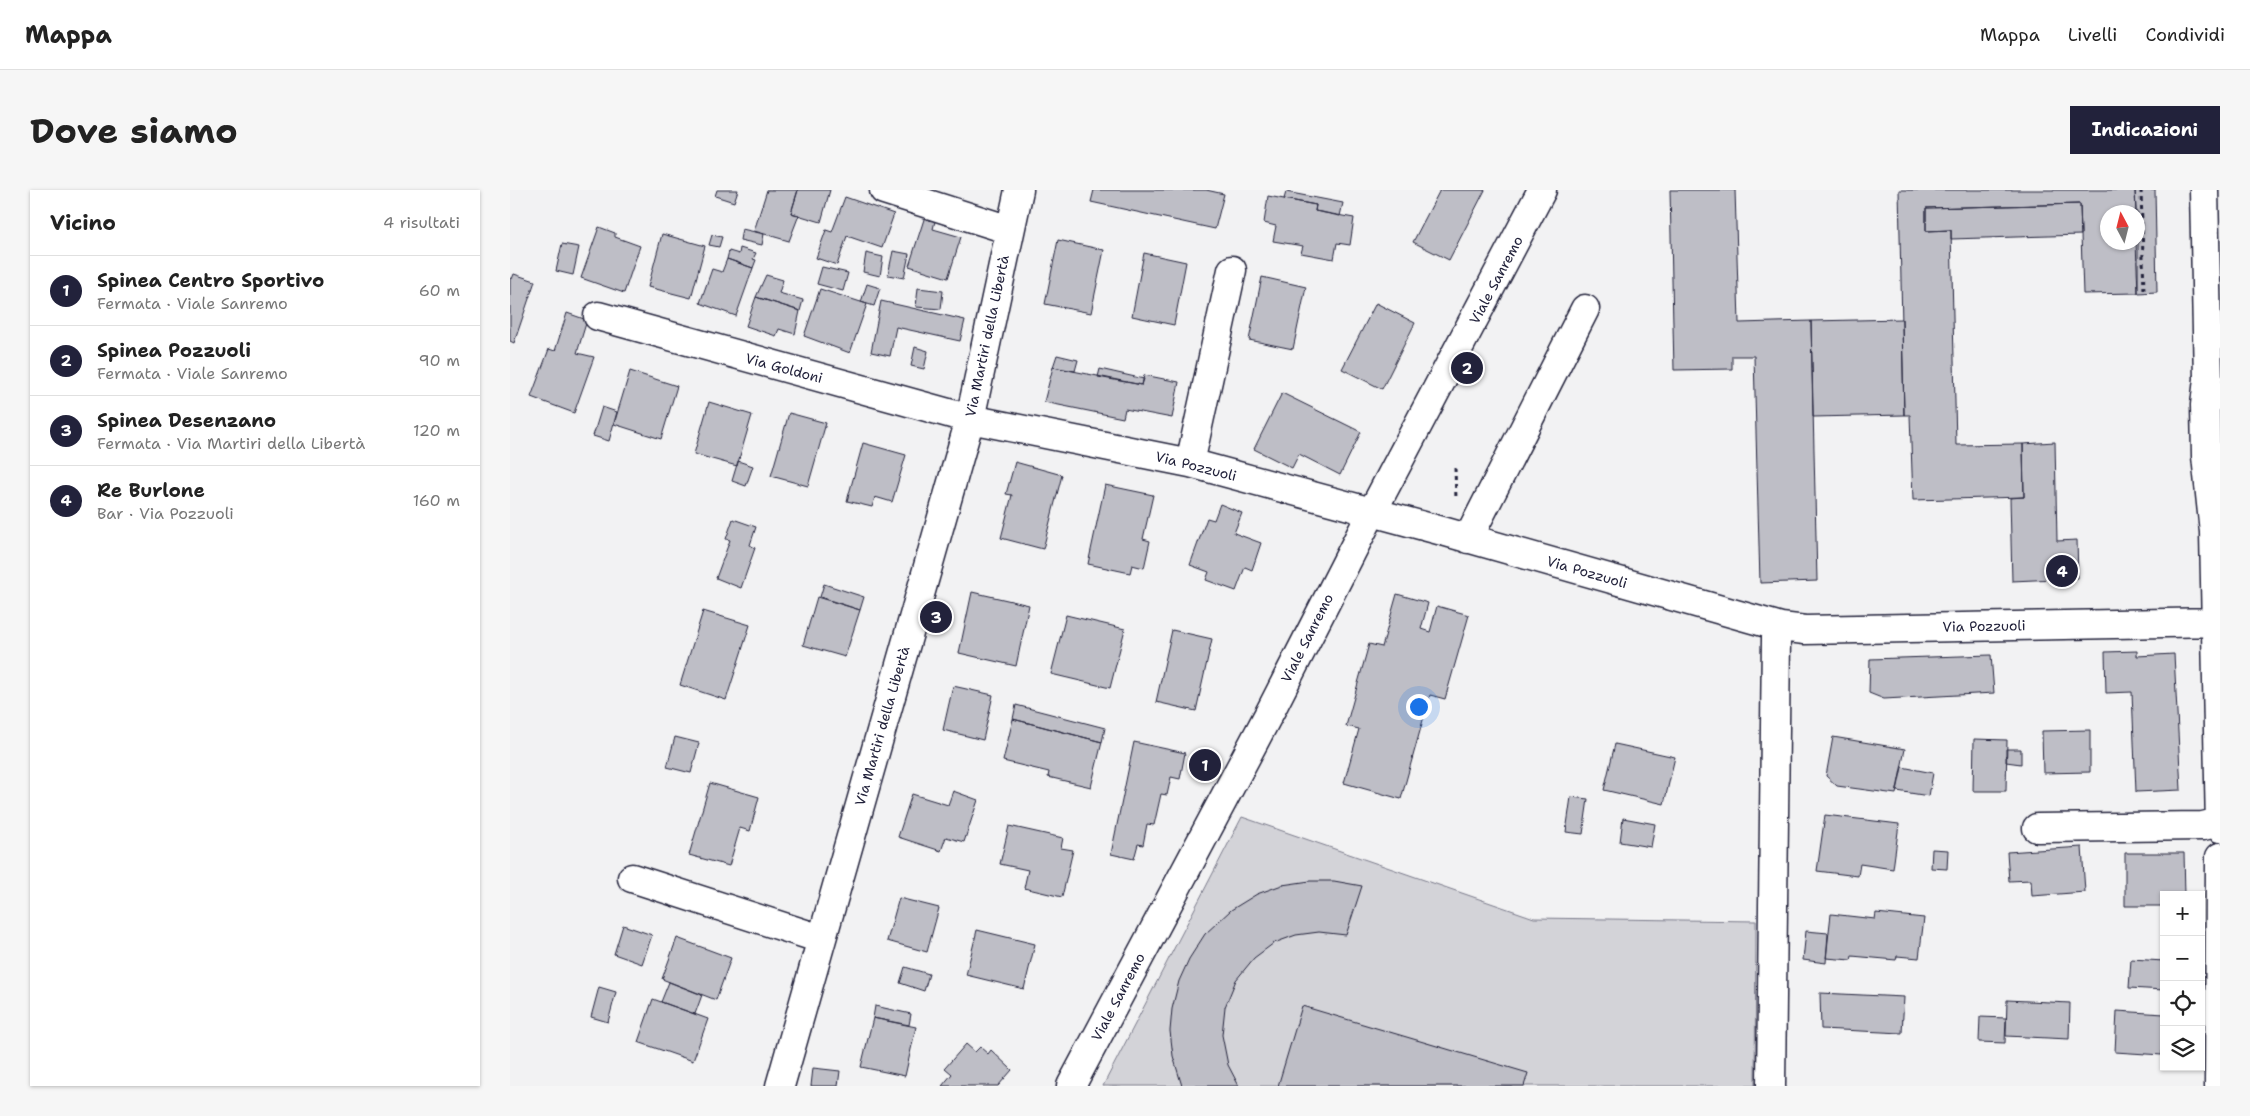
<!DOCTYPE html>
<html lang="it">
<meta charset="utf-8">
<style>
body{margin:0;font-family:"Shantell Sans",sans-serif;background:#f6f6f6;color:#222}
.controls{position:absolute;right:15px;bottom:15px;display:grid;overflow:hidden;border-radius:0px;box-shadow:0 1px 4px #0004}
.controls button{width:45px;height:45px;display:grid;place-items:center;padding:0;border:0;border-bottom:1px solid #e0e0e0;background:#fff;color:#222;font:25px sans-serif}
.compass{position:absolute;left:1590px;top:15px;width:45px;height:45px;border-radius:50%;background:#fff;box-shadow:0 1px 4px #0004;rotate:353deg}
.you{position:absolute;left:908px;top:516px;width:18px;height:18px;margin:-12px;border:4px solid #fff;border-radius:50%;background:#1a73e8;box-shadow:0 0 0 8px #1a73e833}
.badge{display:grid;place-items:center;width:32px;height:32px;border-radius:50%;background:#22223b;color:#fff;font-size:16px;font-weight:700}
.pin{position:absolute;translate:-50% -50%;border:2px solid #fff;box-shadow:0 1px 5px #0006}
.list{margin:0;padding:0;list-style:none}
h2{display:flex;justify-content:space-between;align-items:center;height:65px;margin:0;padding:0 20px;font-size:21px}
h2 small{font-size:16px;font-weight:400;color:#767676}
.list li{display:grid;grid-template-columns:32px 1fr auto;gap:15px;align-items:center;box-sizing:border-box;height:70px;padding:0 20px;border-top:1px solid #e0e0e0}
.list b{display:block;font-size:19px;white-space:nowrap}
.list p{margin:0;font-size:16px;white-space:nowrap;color:#767676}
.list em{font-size:16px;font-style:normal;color:#767676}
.icon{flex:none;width:28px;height:28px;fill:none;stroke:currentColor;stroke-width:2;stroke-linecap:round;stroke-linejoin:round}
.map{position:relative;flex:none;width:1710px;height:896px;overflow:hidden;border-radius:0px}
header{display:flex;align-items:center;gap:30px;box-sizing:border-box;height:70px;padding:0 25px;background:#fff;border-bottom:1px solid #e0e0e0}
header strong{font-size:24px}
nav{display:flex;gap:28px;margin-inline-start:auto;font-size:18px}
.intro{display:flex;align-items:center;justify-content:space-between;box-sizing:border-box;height:120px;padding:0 30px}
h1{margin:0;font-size:35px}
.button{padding:12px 22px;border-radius:0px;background:#22223b;color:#fff;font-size:18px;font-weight:700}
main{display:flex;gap:30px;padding:0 30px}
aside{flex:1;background:#fff;border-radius:0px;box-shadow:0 1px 4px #0004}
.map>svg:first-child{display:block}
.green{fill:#d3d3d8;stroke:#7a7a8a}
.building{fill:#bebec6;stroke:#22223b}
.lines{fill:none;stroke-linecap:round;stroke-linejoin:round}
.minor-casing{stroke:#22223b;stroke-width:31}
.path{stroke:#22223b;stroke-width:3;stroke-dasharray:4 4;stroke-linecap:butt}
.minor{stroke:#fff;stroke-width:28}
.labels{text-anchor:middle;stroke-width:5;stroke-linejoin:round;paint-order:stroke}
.street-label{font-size:14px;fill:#22223b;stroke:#fff}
</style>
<header>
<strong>Mappa</strong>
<nav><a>Mappa</a><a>Livelli</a><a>Condividi</a></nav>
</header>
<div class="intro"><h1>Dove siamo</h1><a class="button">Indicazioni</a></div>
<main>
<aside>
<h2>Vicino<small>4 risultati</small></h2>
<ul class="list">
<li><span class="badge">1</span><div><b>Spinea Centro Sportivo</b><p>Fermata · Viale Sanremo</p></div><em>60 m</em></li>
<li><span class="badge">2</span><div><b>Spinea Pozzuoli</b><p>Fermata · Viale Sanremo</p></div><em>90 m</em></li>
<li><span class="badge">3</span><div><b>Spinea Desenzano</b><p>Fermata · Via Martiri della Libertà</p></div><em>120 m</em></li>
<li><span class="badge">4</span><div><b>Re Burlone</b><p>Bar · Via Pozzuoli</p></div><em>160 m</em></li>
</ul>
</aside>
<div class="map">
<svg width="1710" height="896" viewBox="0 0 1710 896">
<rect width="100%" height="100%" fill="#f2f2f3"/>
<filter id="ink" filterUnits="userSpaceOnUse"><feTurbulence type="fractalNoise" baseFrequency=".02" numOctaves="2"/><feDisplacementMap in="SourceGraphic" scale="10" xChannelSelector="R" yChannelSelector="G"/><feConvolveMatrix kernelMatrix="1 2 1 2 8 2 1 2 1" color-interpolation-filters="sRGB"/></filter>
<g filter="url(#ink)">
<path class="green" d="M732,627L1024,728L1246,731L1245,896H593Z"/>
<path class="building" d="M207,0H228L224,12L205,6Z
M257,0H288L281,23L289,25L279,51L244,41Z
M288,0H320L311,32L281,23Z
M584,0H696L714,4L705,39L581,12Z
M930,0H975L939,70L903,52Z
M1160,0H1225L1229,133L1301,131L1307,391L1250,393L1244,166H1222V179L1164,180Z
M1389,0H1625L1626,22H1598V52H1626L1628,103L1573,104L1570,14L1416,18V41L1441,40L1446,255L1513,254L1514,307L1403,310L1400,225H1394Z
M1625,0H1645L1647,102L1628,103V22H1626Z
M776,2L833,13L830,26L805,21L806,15L774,9Z
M758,6L806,15L805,21L844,28L840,55L827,53L824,69L791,63L793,56L763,51L766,36L754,33Z
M335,7L384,24L372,58L337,46L327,75L306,68L316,40L322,42Z
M1570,14L1571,45L1441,49V40L1416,41V18Z
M416,23L426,27L423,39L451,47L438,88L399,76Z
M89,37L105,43V47L130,56L114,103L71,88Z
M232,39L254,44L252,55L230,50Z
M152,44L195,56L181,108L138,97Z
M202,45L212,47L209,57L199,55Z
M548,50L594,60L581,123L535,114Z
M52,54L69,57L63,85L46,81Z
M230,58L246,63L243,69L246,70L243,78L217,69L219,61L229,64Z
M383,61L399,64L394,88L378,85Z
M356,63L373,67L370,86L353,82Z
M634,63L676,72L664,135L622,126Z
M217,69L243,78L226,126L190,113L202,79L212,82Z
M312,77L338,83L333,101L307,94Z
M4,84L25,91L4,153L0,151V88L2,89Z
M256,85L273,90L269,103L293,110L290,121L246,107Z
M752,87L796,97L783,159L739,150Z
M357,94L370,98L364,116L351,112Z
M408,98L433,101L431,119L406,117Z
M310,99L357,114L340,163L294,146Z
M246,107L290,121L285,144L269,139L266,146L236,136Z
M371,111L455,130L450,151L386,137L380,166L361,162Z
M866,113L905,133L872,199L832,179Z
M57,123L77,130L67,163L84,167L64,223L21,207L39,159L45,161Z
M1392,129L1394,225L1303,227L1301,131Z
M405,157L418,161L414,179L401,176Z
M547,165L568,170L565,181L543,177Z
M543,177L632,195L634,185L669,192L662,228L615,219L613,228L534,212Z
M590,179L634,189L632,195L588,187Z
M120,181L167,196L151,249L104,234Z
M772,203L851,242L830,285L789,264L782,278L744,259Z
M199,212L242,225L227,276L184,264Z
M92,217L107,222L99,251L83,246Z
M279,223L316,233L298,296L261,286Z
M1545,252L1547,351L1567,350L1568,388L1502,391L1500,308L1514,307L1513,254Z
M353,253L396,265L382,312L365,307L362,317L337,311Z
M228,271L243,276L236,296L222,291Z
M505,272L552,285L533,359L491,348L502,305L496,304Z
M595,295L643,305L633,349L640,351L634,378L622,375L620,383L578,374Z
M710,314L732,323L724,343L751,353L742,380L735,377L726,401L696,390L699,382L680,375L697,328L704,330Z
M223,329L246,337L240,355L245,358L231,398L206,388L220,350L216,349Z
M314,394L354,407L350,420L310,407Z
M462,402L519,415L506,476L449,463Z
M887,404L918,413L911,439L920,442L927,416L959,425L935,509L920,505L891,609L834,593L849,539L836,536L859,454L872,457Z
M307,407L350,420L335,467L293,455Z
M193,421L240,435L216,510L170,495Z
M556,425L615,439L600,498L541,484Z
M662,440L702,449L686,521L646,512Z
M1627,461V466L1664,464L1671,600L1626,602L1622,502L1596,503L1595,462Z
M1481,465L1484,503L1374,509L1359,503L1360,469Z
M443,496L483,505L473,550L433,540Z
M506,515L595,538L592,552L503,529Z
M503,529L592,552L581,597L538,587L539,582L493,571Z
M1580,540V582L1533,583L1532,541Z
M165,547L189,553L181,583L157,577Z
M1323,547L1395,559L1386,604L1327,596L1316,586Z
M1464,549L1497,550L1496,601H1463Z
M624,552L675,563L670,589L661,587L657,605L651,604L644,635L637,634L633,655L628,654L624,669L601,664Z
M1105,554L1165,567L1154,614L1094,600Z
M1496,559H1511V574L1496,572Z
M1392,577L1423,583L1419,606L1387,601Z
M200,593L249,607L240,641L230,638L219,676L179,665Z
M443,601L468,610L454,652L436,647L431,661L388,647L402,604L438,615Z
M1061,607L1078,609L1073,644L1056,642Z
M1315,625L1389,634L1383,679L1350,674L1348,686L1307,681Z
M1113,628L1145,634L1141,657L1110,652Z
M499,636L553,648L551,658L563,660L552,707L514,698L518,680L490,674Z
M1572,657L1575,702L1522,706L1521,690L1499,691L1497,662Z
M1422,659L1438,660L1437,679L1421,678Z
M1615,663H1674L1675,705H1654V716H1615Z
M800,691H824L852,696L836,745L809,742L786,745L764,753L744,768L726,790L715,817L712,845L718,875L729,896H672L663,866L660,841L662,819L669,791L679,769L695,744L721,720L747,704L772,695Z
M389,708L429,718L417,762L377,751Z
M1366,723L1414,728L1409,768L1387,766L1386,770L1342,766L1341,770L1316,768L1321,724L1365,729Z
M113,735L142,745L132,774L104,764Z
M467,740L525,754L514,799L456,785Z
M1296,741L1318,743L1316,773L1293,770Z
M167,748L221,768L206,810L152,789Z
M1621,769L1654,771V800L1619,798Z
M395,777L419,784L414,801L390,793Z
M159,792L192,805L185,824L151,812Z
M89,797L106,802L98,832L81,827Z
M1310,803L1394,807L1392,843L1311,839Z
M143,809L198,829L183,871L128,852Z
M1497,810L1560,813L1559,849L1496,846Z
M365,816L401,824L399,835L363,828Z
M792,816L1018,883L1014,896H768Z
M1607,821L1654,824L1652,865L1605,862Z
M1470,827L1496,828L1495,853L1469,852Z
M363,828L406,837L395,886L351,877Z
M456,854L465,862L470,857L478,864L481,860L502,880L488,896H432L442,884L435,878Z
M303,878L330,881L328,896H301Z"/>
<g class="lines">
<defs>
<path id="minor" d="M374,0L500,40
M1694,0L1698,189L1695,215L1696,266L1704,342L1710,638
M88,126L460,229L680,273L936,342L1271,437L1295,440L1706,432
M680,273L722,80
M958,349L1075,119
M1527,638L1693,636L1710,632
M122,688L311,749
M270,896L460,229L509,0
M561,896L762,518L862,322L1032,0
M1261,896L1266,448L1271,437
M1709,896L1710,667"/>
</defs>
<use href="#minor" class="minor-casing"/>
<path class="path" d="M1631,0L1634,102
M945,278L946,310"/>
<use href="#minor" class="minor"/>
</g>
</g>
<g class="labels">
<g class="street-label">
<text transform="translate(986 90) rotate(-62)" y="5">Viale Sanremo</text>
<text transform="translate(477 146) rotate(-78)" y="5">Via Martiri della Libertà</text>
<text transform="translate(274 178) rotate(15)" y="5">Via Goldoni</text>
<text transform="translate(686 276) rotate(14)" y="5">Via Pozzuoli</text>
<text transform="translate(1077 382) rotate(16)" y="5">Via Pozzuoli</text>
<text transform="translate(1474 436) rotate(-1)" y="5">Via Pozzuoli</text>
<text transform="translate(797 448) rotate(-63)" y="5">Viale Sanremo</text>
<text transform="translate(372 536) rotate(-74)" y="5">Via Martiri della Libertà</text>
<text transform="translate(608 807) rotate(-62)" y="5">Viale Sanremo</text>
</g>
</g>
</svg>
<div class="controls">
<button>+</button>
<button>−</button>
<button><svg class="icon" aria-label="locate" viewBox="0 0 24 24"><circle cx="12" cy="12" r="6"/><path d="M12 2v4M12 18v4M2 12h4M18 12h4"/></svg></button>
<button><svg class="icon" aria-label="layers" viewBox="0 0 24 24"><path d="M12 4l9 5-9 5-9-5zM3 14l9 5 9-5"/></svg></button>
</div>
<svg class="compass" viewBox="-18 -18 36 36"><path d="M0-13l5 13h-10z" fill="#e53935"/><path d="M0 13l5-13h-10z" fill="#767676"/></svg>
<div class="you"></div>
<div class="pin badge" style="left:695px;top:575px">1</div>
<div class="pin badge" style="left:957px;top:178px">2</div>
<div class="pin badge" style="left:426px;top:427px">3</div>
<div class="pin badge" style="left:1552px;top:381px">4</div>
</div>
</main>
